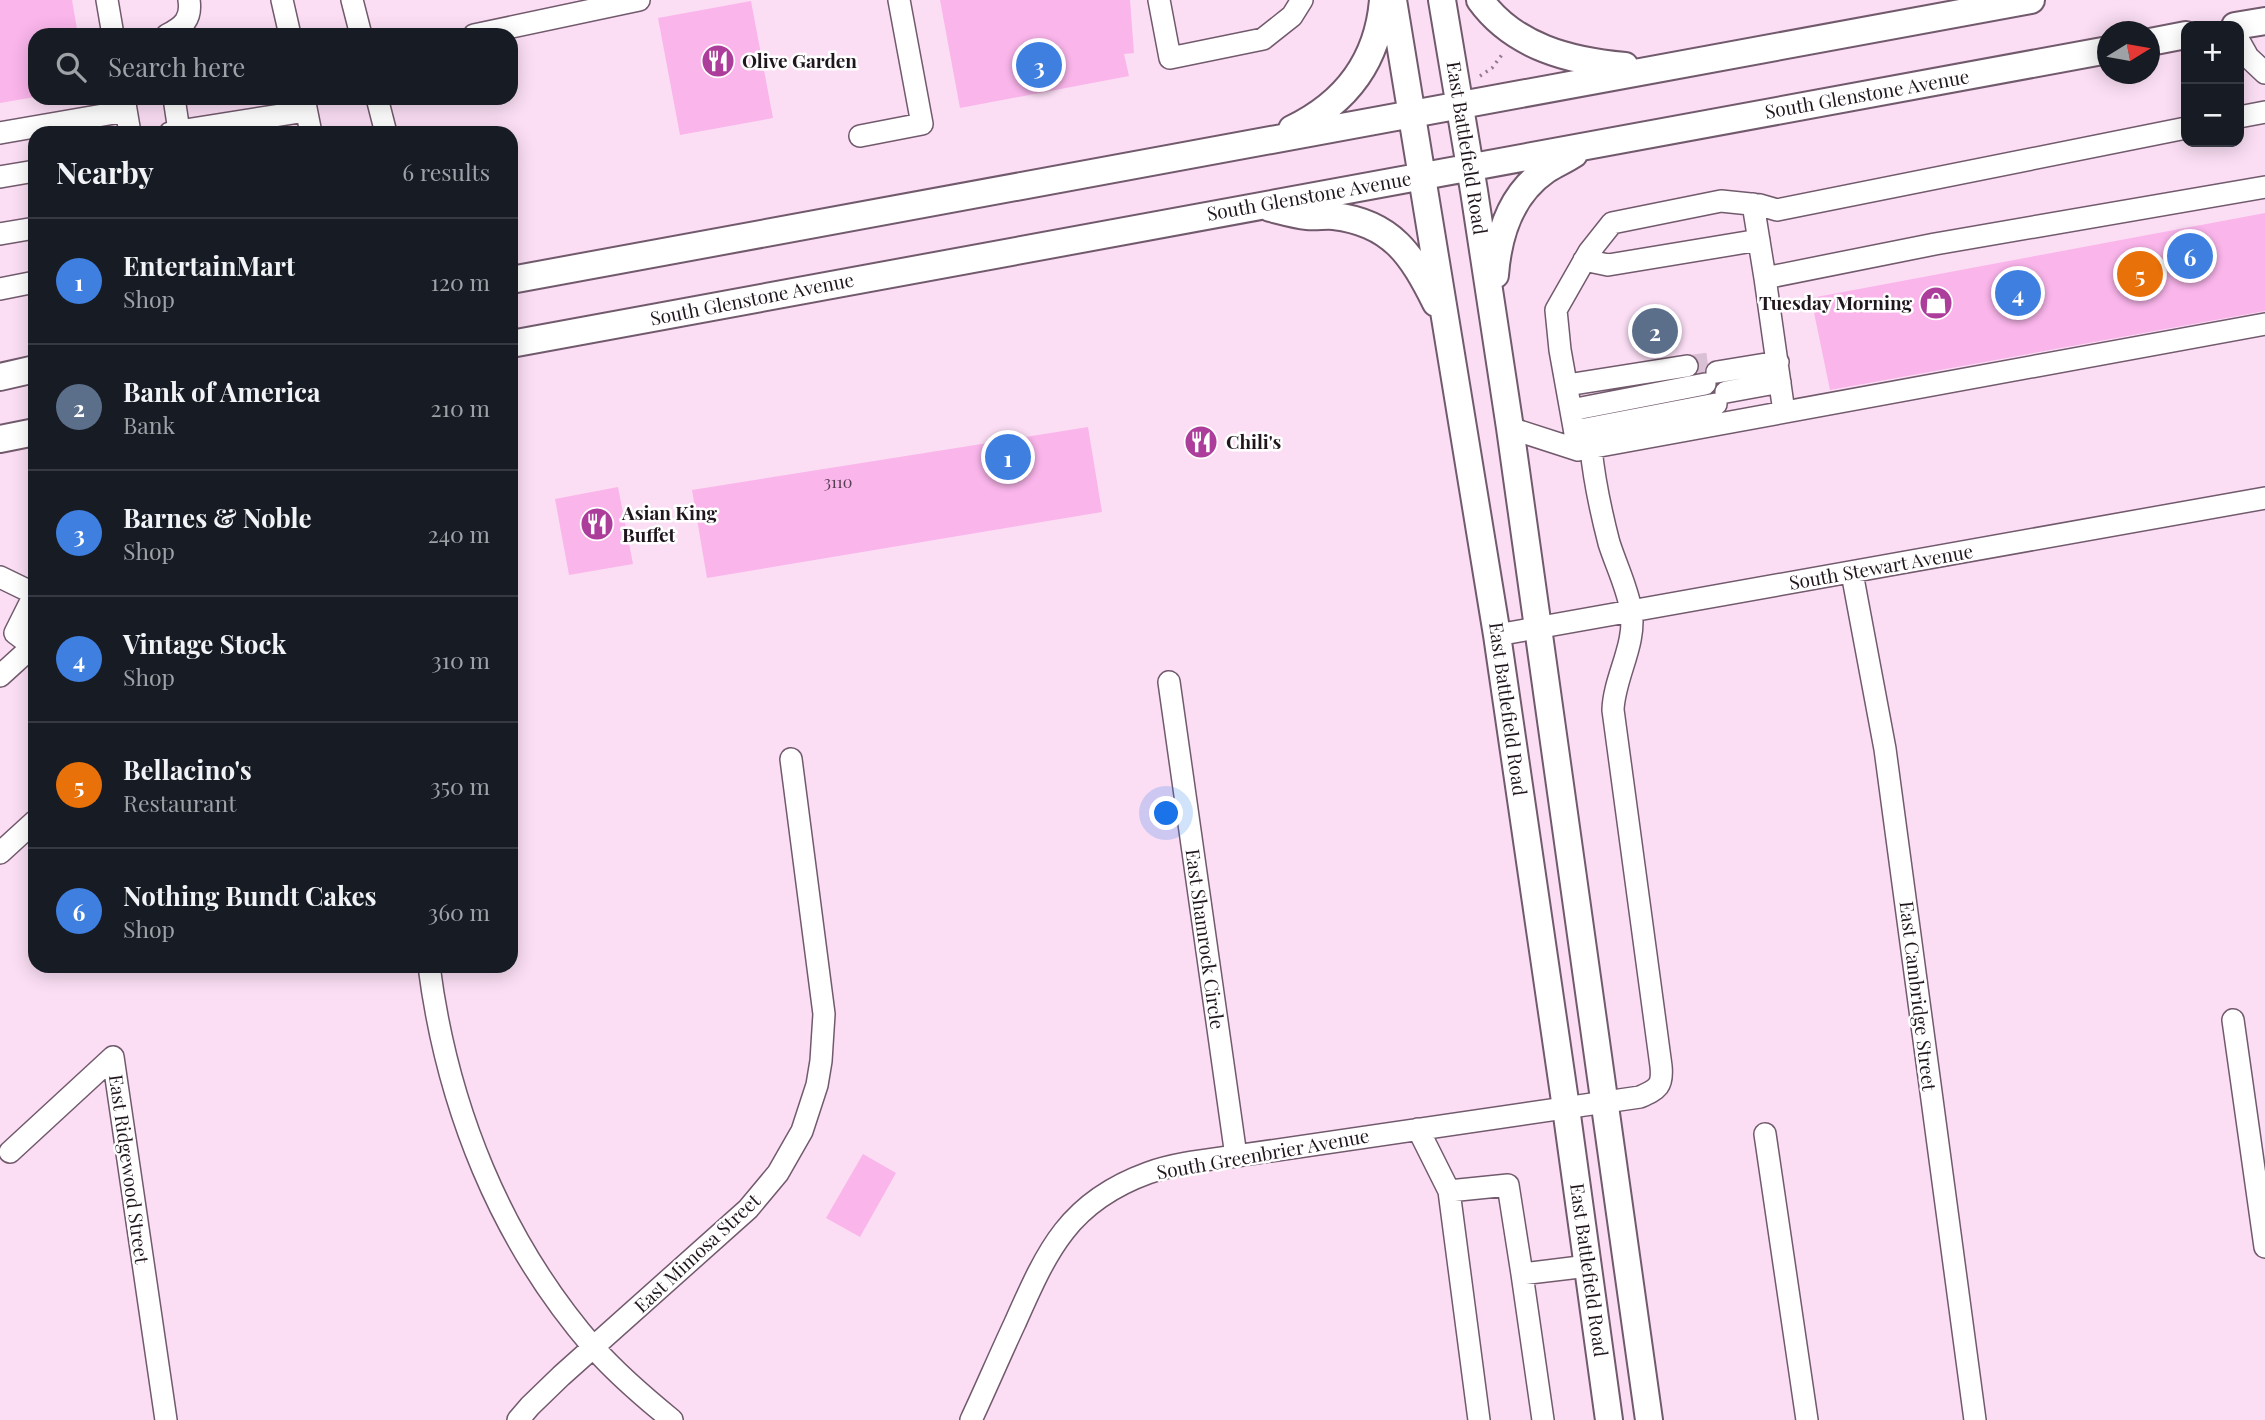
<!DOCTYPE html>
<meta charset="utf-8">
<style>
body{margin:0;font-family:"Playfair Display",serif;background:#20242c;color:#f1f3f6}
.controls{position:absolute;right:21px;top:21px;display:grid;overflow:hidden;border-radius:14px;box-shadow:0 4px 18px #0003}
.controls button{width:63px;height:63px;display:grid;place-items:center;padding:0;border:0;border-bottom:2px solid #363941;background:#171b24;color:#f1f3f6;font:35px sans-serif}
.compass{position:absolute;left:2097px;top:21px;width:63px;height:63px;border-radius:50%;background:#171b24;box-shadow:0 4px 18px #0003;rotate:79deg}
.you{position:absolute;left:1167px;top:814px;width:24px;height:24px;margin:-18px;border:5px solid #fff;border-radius:50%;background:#1a73e8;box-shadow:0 0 0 10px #1a73e833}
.badge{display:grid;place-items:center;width:46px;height:46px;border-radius:50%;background:#ea580c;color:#fff;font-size:23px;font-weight:700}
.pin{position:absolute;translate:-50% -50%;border:4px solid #fff;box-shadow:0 2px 7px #0006}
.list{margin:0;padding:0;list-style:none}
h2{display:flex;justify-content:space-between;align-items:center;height:91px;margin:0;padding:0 28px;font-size:30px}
h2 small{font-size:23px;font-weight:400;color:#9ea1a6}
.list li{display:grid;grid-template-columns:46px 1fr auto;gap:21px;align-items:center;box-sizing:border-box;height:126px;padding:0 28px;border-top:2px solid #363941}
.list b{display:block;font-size:26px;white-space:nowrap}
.list p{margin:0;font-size:23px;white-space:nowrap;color:#9ea1a6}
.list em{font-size:23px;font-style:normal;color:#9ea1a6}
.icon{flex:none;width:38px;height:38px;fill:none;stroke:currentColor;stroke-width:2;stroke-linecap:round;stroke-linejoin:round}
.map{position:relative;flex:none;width:2265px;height:1420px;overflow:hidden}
.search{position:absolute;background:#171b24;box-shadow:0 4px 18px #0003;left:28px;top:28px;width:490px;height:77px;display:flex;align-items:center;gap:18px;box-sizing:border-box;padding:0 24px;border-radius:21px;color:#9ea1a6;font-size:26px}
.panel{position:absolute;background:#171b24;box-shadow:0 4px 18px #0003;left:28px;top:126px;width:490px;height:847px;border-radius:21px}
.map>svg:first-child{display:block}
.building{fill:#fab5eb}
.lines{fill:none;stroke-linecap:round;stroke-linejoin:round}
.minor-tunnel{stroke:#dac0d4;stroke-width:21;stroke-dasharray:21 10;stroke-linecap:butt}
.minor-casing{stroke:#725a6d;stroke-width:24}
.major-casing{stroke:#725a6d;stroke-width:30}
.path{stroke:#907d8c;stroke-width:3.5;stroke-dasharray:2 5;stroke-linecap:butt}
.minor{stroke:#fff;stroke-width:21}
.major{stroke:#fff;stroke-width:26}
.labels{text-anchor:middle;stroke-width:5;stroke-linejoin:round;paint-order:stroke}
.number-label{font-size:16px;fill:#563e51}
.poi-label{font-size:19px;font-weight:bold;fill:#20161e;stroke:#fff;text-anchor:start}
.street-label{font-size:19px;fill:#20161e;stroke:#fff}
</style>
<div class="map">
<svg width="2265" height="1420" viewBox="0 0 2265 1420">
<rect width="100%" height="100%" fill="#fbdef4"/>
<path class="building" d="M0,0H72L78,35H35V97L0,103Z
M940,0H1130L1134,53L1124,54L1129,76L960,108Z
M751,1L773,118L680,135L658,18Z
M2265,213V311L1830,390L1811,298Z
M1088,427L1102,512L707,578L692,490Z
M618,487L633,564L569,575L555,499Z
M863,1154L896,1173L860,1237L826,1218Z"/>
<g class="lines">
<path class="minor-tunnel" d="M1687,366L1716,362"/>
<defs>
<path id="minor" d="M107,0L113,35
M282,0L290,35
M352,0L361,35
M1159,0L1170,58L1263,39L1292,16L1302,0
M167,35C183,27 192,19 189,0
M474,35L639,0
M2239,41L2248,57L2265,73
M124,98L130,133
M304,98L311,133
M377,98L386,133
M2239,117L2265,112
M179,131L306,111
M0,133L126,111
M170,133L179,131L174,98
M860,136L922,124L899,0
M0,177L35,171
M1753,204L1765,278L1935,244L2265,187
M0,234L35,228
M1584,260L1608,265L1759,240
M1765,278L1784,412
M0,289L35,282
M1717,372L1778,362
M1567,385L1687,366
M1726,392L1780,382
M1571,410L1705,384
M1510,428L1578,450L2265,324
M1575,431L1716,404
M1578,450L1560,350L1556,310L1589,252L1612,223L1721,201L1760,205L1777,210L2186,128
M1852,573L1885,749L1975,1420
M0,577L35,594
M35,593L15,633L35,648
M1497,635L2265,498
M0,676L33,646
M1169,682L1236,1156
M0,853L35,821
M429,966C447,1106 500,1240 594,1348C617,1374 645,1398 672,1420
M2233,1020L2265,1247
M1418,1129L1449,1191L1508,1185L1522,1274L1588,1266
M1765,1134L1807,1420
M10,1152L113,1057L166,1420
M1449,1191L1479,1420
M1522,1274L1543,1420
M518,1420L530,1406L561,1376L748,1209L778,1173L802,1131L817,1085L821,1061L824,1014L791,759
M971,1420C986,1388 1000,1355 1015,1323C1047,1251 1068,1202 1148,1173C1176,1163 1207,1160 1236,1156L1640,1097C1658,1089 1663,1086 1661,1066L1613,710C1614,677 1637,644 1631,610C1627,587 1616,565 1609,543C1601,512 1594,480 1591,448"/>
<path id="major" d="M1393,0L1497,635L1566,1108L1609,1420
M1442,0L1474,191L1510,428L1649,1420
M1480,0C1514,47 1570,61 1625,66
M2235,26L2265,21
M2150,42L2186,35
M1292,129C1346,103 1378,61 1383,0
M1270,208C1282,211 1295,215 1307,216C1316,217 1326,215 1334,216C1392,223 1412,255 1436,303
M1495,275C1498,235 1511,194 1546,170C1555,164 1565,160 1574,154
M511,280L2031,0
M511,344L2108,50
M0,377L35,369
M0,439L35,432"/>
</defs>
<use href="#minor" class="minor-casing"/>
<use href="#major" class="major-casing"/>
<path class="path" d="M1480,76L1492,68L1504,52"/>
<use href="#minor" class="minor"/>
<use href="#major" class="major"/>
</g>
<defs>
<symbol id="restaurant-disc" viewBox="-11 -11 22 22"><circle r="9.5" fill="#ac3d9b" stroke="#fff"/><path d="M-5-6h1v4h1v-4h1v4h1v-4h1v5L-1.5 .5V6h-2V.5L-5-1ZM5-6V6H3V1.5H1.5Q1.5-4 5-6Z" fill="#fff"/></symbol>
<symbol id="shop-disc" viewBox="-11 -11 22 22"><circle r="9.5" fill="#ac3d9b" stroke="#fff"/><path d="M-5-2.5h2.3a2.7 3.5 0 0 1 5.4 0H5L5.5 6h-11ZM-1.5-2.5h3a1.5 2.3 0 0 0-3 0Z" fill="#fff"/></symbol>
</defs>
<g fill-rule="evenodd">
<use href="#restaurant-disc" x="699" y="42" width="38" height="38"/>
<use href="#shop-disc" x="1917" y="284" width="38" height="38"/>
<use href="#restaurant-disc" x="1182" y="423" width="38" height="38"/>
<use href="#restaurant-disc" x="578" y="505" width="38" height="38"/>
</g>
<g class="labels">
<g class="number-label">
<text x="838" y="488">3110</text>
</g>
<g class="poi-label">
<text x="742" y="68">Olive Garden</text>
<text x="1912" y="310" text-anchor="end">Tuesday Morning</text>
<text x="1226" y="449">Chili's</text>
<text x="622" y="520">Asian King<tspan x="622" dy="22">Buffet</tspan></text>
</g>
<g class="street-label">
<text transform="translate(1867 94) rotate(-10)" y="7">South Glenstone Avenue</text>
<text transform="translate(1467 148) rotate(81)" y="7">East Battlefield Road</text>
<text transform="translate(1309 196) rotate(-10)" y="7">South Glenstone Avenue</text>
<text transform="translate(752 299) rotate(-11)" y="7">South Glenstone Avenue</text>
<text transform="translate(1881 567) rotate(-10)" y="7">South Stewart Avenue</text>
<text transform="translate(1508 709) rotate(82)" y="7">East Battlefield Road</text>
<text transform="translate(1205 939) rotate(82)" y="7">East Shamrock Circle</text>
<text transform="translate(1918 996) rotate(83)" y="7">East Cambridge Street</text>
<text transform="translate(1263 1154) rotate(-10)" y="7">South Greenbrier Avenue</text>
<text transform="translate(129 1169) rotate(82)" y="7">East Ridgewood Street</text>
<text transform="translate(697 1253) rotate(-43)" y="7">East Mimosa Street</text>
<text transform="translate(1589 1270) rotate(82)" y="7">East Battlefield Road</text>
</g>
</g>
</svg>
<div class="controls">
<button>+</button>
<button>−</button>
</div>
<svg class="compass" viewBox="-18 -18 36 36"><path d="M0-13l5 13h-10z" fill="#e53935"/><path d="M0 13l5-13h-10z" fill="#9ea1a6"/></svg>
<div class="you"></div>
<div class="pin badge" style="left:1008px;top:457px;background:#3f7fe0">1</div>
<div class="pin badge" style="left:1655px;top:331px;background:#5c6f8a">2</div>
<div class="pin badge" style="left:1039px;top:65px;background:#3f7fe0">3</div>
<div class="pin badge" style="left:2018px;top:293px;background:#3f7fe0">4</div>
<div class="pin badge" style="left:2140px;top:274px;background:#e8710a">5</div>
<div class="pin badge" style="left:2190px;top:256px;background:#3f7fe0">6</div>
<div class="search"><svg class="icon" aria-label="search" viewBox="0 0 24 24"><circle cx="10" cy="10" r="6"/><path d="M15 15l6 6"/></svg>Search here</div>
<section class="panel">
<h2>Nearby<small>6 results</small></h2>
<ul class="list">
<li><span class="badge" style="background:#3f7fe0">1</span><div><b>EntertainMart</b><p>Shop</p></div><em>120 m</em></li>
<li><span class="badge" style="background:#5c6f8a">2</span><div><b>Bank of America</b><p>Bank</p></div><em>210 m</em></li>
<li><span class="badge" style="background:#3f7fe0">3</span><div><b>Barnes &amp; Noble</b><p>Shop</p></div><em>240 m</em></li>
<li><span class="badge" style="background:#3f7fe0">4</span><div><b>Vintage Stock</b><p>Shop</p></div><em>310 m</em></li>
<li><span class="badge" style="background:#e8710a">5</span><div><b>Bellacino's</b><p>Restaurant</p></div><em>350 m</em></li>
<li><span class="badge" style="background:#3f7fe0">6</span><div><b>Nothing Bundt Cakes</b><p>Shop</p></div><em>360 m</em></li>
</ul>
</section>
</div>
